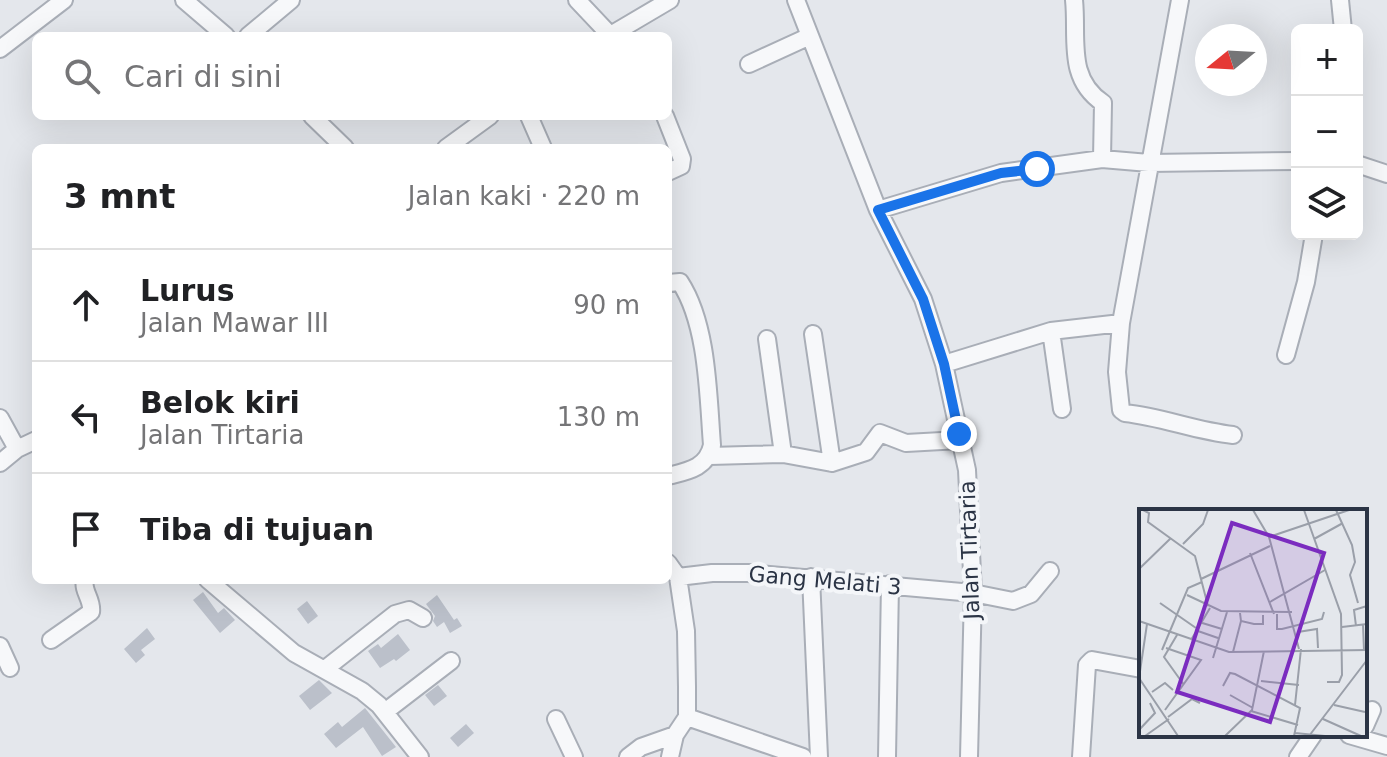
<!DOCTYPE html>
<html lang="id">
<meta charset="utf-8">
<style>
body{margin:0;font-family:"DejaVu Sans",sans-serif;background:#f2f2f2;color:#202124}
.controls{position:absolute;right:24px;top:24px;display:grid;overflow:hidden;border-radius:12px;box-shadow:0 8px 32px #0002}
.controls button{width:72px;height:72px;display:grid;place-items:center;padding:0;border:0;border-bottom:2px solid #e0e0e0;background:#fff;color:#202124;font:40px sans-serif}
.compass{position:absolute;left:1195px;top:24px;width:72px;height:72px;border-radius:50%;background:#fff;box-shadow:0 8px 32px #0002;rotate:252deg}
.stop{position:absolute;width:24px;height:24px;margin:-18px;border:6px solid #1a73e8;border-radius:50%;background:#fff}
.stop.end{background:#1a73e8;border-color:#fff;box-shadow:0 2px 8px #0008}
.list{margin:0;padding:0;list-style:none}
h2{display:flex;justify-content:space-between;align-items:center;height:104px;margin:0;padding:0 32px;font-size:34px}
h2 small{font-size:26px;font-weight:400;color:#757577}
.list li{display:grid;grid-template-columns:52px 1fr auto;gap:24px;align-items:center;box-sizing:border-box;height:112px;padding:0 32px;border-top:2px solid #e0e0e0}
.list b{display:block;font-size:30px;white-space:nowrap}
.list p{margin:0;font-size:26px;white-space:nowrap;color:#757577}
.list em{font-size:26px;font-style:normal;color:#757577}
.icon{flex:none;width:44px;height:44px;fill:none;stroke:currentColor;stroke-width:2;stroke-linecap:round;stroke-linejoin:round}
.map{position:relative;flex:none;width:1387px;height:757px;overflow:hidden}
.search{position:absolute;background:#fff;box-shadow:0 8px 32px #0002;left:32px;top:32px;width:640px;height:88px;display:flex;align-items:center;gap:20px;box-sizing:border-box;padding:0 28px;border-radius:12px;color:#757577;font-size:30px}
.panel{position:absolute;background:#fff;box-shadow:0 8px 32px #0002;left:32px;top:144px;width:640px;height:440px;border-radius:12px}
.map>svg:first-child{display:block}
.building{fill:#bbc0ca}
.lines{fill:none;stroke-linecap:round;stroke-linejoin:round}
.minor-casing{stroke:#a9aeb7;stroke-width:20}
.minor{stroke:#f7f8fa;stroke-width:16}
.route{stroke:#1a73e8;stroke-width:10}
.labels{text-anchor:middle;stroke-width:8;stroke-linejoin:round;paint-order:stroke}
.street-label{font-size:22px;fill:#2b3445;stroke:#f4f6f9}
.inset-road{fill:none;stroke:#9a9fa9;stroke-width:2}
.view{fill:#7b2cbf;fill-opacity:0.15;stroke:#7b2cbf;stroke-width:4}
.inset-edge{fill:none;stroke:#2b3445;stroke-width:4}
</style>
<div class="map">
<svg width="1387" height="757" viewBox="0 0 1387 757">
<rect width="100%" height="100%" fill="#e4e7ec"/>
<path class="building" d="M203,592L218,613L224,608L235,620L220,633L193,600Z
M437,595L454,620L457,618L462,626L450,633L444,622L437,627L433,621L435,616L426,604Z
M307,601L318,616L308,624L297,609Z
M147,628L155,639L141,650L145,655L136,663L124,649Z
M398,634L410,650L396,661L394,659L380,668L368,651L378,644L381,648Z
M319,680L332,693L310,710L299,696Z
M438,685L447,696L434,706L425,695Z
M365,708L396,747L382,756L363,727L336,748L324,734L338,722L342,727Z
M466,724L474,733L458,747L450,738Z"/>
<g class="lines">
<defs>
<path id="minor" d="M184,0L226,36
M577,0L611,36
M796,0L878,210L923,299L944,364L967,470L973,593L969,757
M1074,0C1078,38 1066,78 1103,103L1102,159
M1180,0L1121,323L1117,372L1121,410L1125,413C1162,417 1196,431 1233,435
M1340,0L1343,30
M248,36L291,0
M609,36L670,0
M0,49L64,0
M749,64L810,36
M312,116L345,148
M529,116L543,148
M665,116L682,159L681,166L668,172
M446,148L490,116
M1357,164L1387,174
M878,210L1001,173L1102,159L1149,163L1297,161
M668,283L680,282C708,325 708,395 712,445C707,468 688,471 668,476
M1051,331L1062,409
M813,334L832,463
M767,339L783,454
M1286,355L1306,282L1314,234
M944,364L1051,331L1121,323
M0,418L17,449
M710,456L783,454L832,463L866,452L880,433L906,443L960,440
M0,463L17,449L36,440
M668,563L678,577L686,631L687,687V717L675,735L670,757
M678,577L712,573H748L973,593L1013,601L1031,594L1050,571
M811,577L819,757
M208,580L294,653L362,691L379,705L420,757
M51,640L91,612C93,600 82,591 85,580
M0,646L10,668
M325,669L395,614L409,610L423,618
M386,711L451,661
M687,717L803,757
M556,719L574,757
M1365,726L1372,710
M1349,735L1387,746
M628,757L641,747L675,735
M887,757L890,584
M1081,757L1087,665L1092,660L1141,669
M1298,757L1313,735"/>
</defs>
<use href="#minor" class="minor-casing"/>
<use href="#minor" class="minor"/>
</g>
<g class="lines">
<path class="route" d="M959,434L944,364L923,299L878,210L1001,173L1037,169"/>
</g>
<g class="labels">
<g class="street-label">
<text transform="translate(969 550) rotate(-92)" y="8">Jalan Tirtaria</text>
<text transform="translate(825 580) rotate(5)" y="8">Gang Melati 3</text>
</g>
</g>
<g transform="translate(1139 509)">
<rect width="228" height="228" fill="#e4e7ec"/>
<path class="inset-road" d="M4,1L10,4L9,13L56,47L69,97M114,1L130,28L160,140M165,1L202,105L203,166L200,173H188M197,1L213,36L216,53L211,66L219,94M130,28L210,1M175,30L204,14M44,35L64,15L69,1M111,44L135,105M0,60L32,29M62,70L131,37M48,86L82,102L153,103M131,93L186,61M21,94L57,119M101,104L102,112L115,115H124V106M138,105V120H143L183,110L185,103M0,112L90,143L228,141M60,113L83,120M224,116L225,141M217,117L215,101L228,97M203,118L228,115M56,121L79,129M159,123L178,120L179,139M38,126L25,148L45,176M52,131L71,99M23,141L49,79L63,73M94,143L102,112M74,149L88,103M0,169L39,227M0,169L8,115M122,172L160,176M84,177L91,164L96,165L161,199L155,227M13,183L26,174L34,181M91,186L114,199M156,196L162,140M195,196L226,203M26,201L62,151L27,139M112,202L159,216M29,208L53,190L61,194M184,210L222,227M0,221L16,204L11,194M156,224L186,227M6,227L30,210M86,227L113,201L125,142M170,227L228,151"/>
<path class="view" d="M93,14L185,44L131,213L38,183Z"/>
<rect width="228" height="228" class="inset-edge"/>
</g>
</svg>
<div class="controls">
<button>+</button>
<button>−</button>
<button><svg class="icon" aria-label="layers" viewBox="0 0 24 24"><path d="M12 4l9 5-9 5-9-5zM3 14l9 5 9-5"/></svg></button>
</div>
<svg class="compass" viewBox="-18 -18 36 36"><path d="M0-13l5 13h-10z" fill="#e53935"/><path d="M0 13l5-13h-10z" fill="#757577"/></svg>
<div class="stop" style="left:1037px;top:169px"></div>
<div class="stop end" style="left:959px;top:434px"></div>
<div class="search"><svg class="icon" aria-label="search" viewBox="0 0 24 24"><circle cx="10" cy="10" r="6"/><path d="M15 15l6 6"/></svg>Cari di sini</div>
<section class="panel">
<h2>3 mnt<small>Jalan kaki · 220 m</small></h2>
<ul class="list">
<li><svg class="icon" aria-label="ahead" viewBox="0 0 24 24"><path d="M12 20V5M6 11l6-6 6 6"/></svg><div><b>Lurus</b><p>Jalan Mawar III</p></div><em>90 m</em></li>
<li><svg class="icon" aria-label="left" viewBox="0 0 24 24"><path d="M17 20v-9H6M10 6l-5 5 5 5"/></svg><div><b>Belok kiri</b><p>Jalan Tirtaria</p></div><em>130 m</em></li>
<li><svg class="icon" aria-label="arrive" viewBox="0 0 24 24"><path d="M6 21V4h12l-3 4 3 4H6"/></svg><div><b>Tiba di tujuan</b></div></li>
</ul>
</section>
</div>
